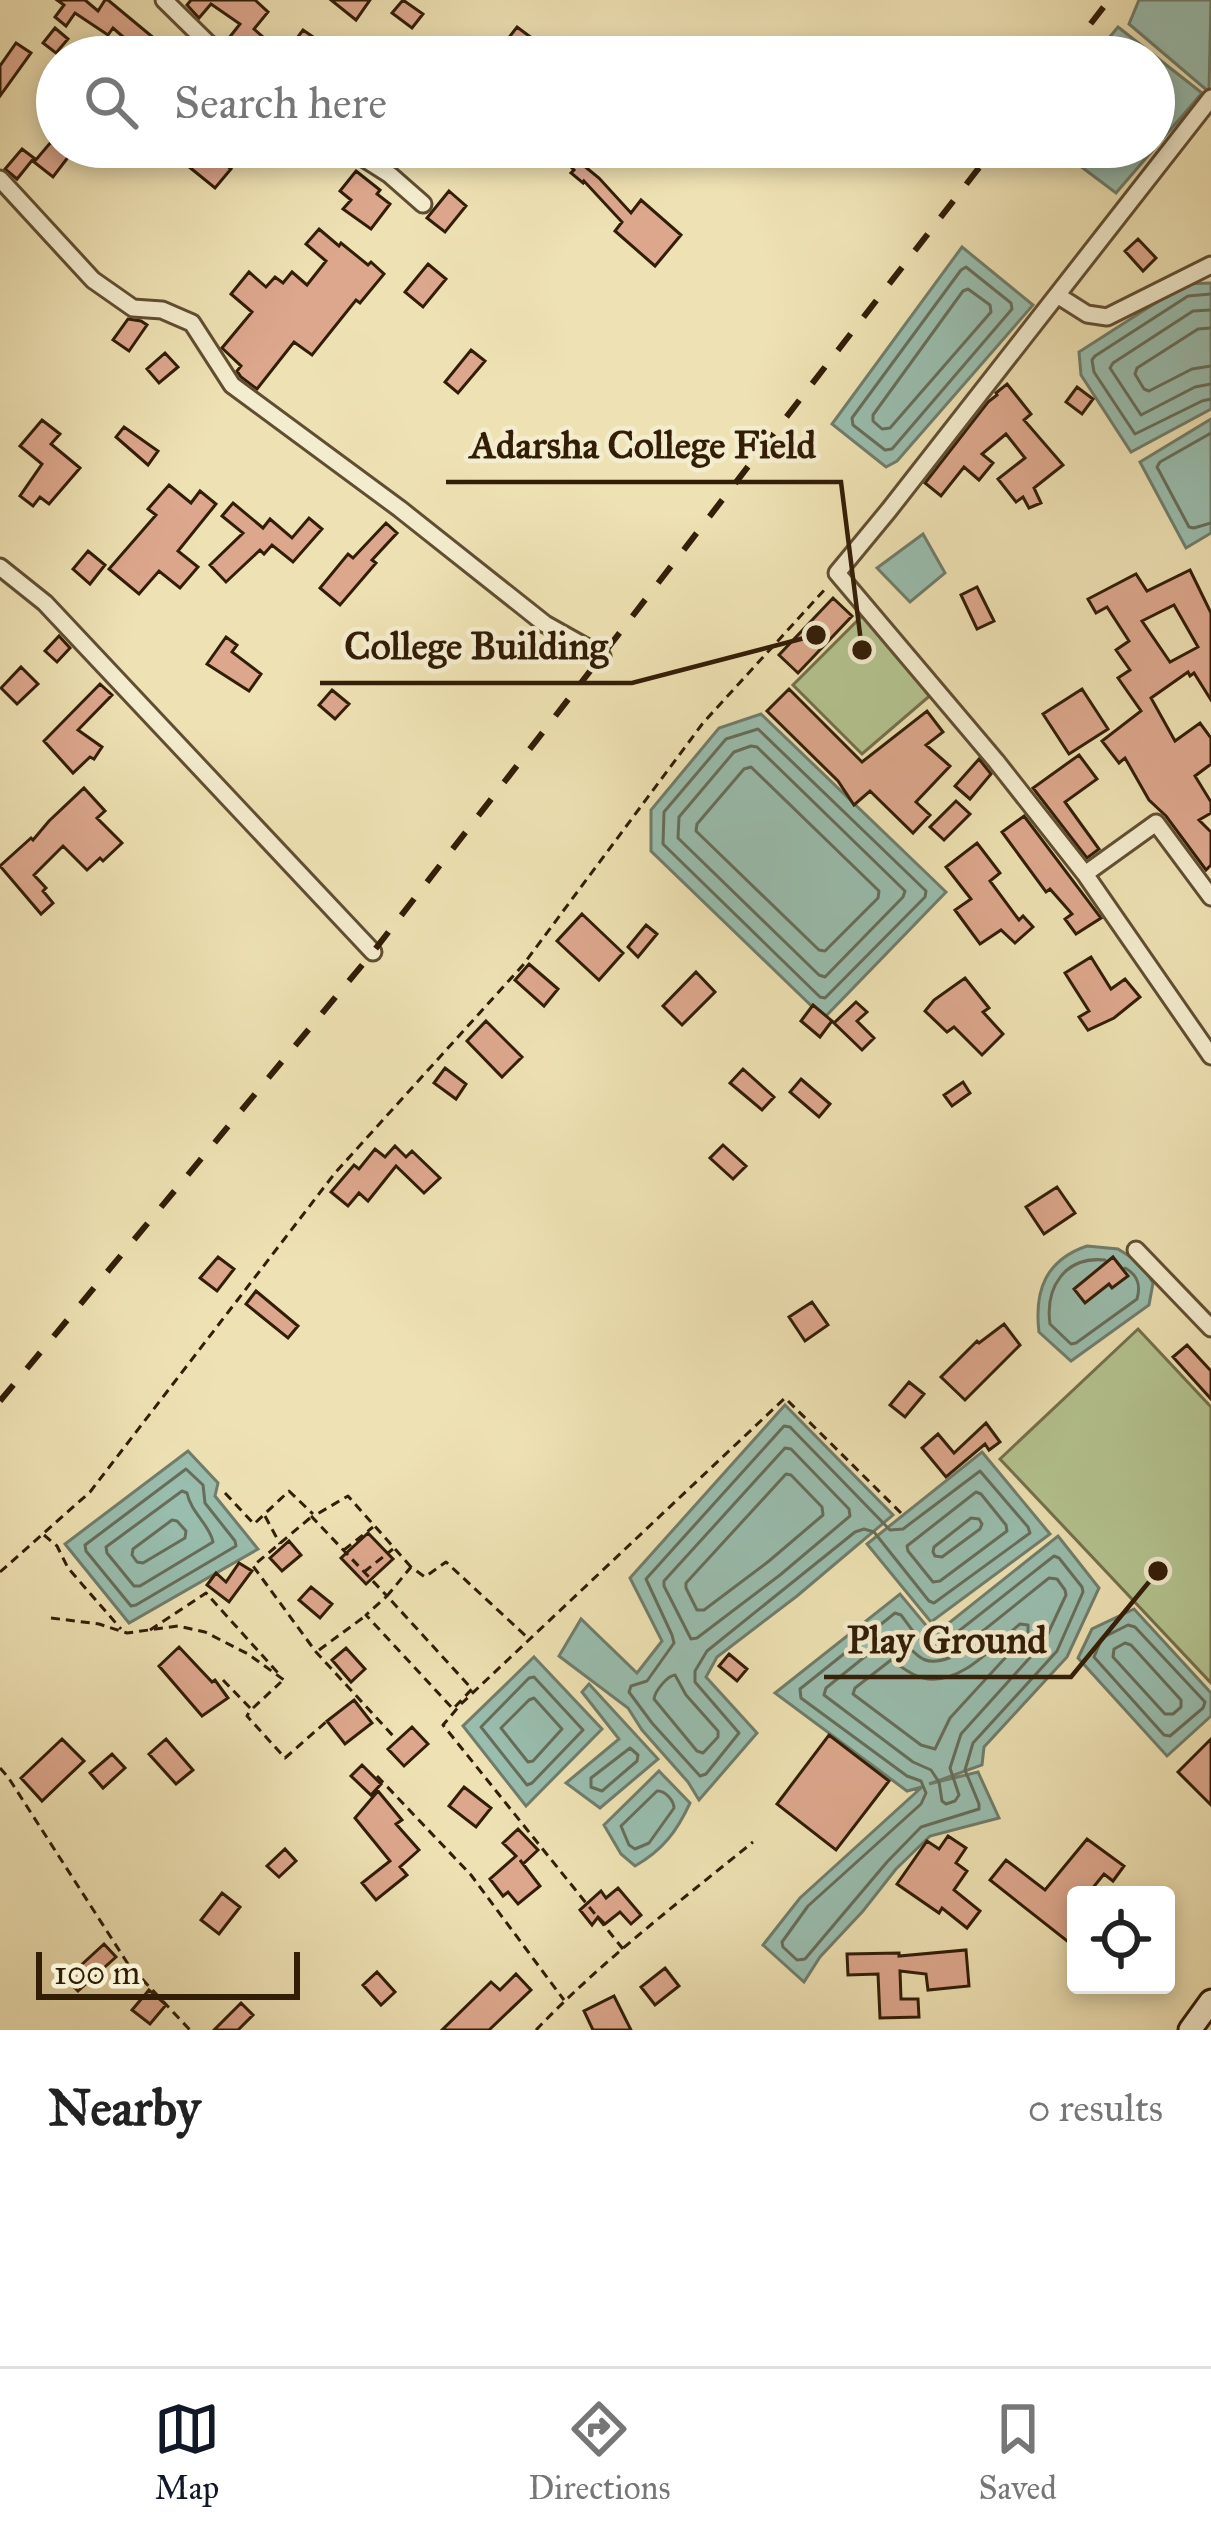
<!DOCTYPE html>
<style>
body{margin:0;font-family:"IM FELL Great Primer",serif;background:#f2f2f2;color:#222}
.controls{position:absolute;right:36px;bottom:36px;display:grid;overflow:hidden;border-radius:12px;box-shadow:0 6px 18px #0003}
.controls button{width:108px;height:108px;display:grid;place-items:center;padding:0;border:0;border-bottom:3px solid #e0e0e0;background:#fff;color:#222;font:60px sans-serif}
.scale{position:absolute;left:36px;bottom:30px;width:264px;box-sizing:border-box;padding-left:12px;border:6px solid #321d07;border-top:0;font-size:33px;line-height:42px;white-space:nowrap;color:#321d07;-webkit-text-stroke:9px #f4ecce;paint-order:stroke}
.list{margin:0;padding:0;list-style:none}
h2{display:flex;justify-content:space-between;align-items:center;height:156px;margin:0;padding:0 48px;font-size:51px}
h2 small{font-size:39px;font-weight:400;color:#767676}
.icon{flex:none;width:66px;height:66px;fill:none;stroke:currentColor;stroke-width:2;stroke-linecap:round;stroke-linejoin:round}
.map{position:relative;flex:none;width:1211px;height:2030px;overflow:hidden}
.search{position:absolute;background:#fff;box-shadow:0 6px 18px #0003;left:36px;right:36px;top:36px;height:132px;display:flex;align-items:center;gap:30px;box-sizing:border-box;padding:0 42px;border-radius:66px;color:#767676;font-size:45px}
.sheet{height:336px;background:#fff}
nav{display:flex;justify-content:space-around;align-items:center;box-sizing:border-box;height:168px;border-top:3px solid #e0e0e0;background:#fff;font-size:33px;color:#767676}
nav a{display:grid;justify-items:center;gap:6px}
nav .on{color:#111827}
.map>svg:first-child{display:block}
.green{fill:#b4c490;stroke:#73704c;stroke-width:3}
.water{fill:#99bdae;stroke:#707d6b;stroke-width:3}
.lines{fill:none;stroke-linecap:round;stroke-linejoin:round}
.shore{stroke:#666d5a;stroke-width:3}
.building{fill:#dda78d;stroke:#321d07;stroke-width:3;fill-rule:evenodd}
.minor-casing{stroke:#614e32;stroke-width:21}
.secondary-casing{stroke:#321d07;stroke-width:27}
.path{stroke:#321d07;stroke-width:3;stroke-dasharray:9 6;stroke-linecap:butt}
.minor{stroke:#f4ecce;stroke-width:15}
.secondary{stroke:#f4ecce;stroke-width:21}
.rail{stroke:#321d07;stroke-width:6;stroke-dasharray:21 21;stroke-linecap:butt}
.leader{fill:none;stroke:#321d07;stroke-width:4.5}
.callout-dot{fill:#321d07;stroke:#f4ecce;stroke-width:4.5}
.callout-label{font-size:39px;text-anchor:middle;font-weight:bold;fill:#321d07;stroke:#f4ecce;stroke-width:9;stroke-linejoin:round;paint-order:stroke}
</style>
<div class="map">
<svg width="1211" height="2030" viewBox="0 0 1211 2030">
<rect width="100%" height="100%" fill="#eee1b3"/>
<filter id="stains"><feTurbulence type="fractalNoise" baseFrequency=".00167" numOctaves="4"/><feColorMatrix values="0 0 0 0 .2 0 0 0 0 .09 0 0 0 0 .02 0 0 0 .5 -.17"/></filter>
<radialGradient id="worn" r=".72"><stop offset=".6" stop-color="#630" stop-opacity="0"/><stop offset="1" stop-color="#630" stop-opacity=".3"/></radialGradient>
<path class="green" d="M864,614L933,693L862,754L793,685Z
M1138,1329L1211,1407V1683L1000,1459Z"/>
<path class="water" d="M1139,0H1211L1209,92L1129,24Z
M1118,27L1202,93L1116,193L1055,147H1154V57H1093Z
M962,247L1033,305L897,461L886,467L832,424Z
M1211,283V409L1131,452L1081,375L1079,352L1185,284Z
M1211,419V533L1186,548L1140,462Z
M923,534L945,573L910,602L877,568Z
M761,714L946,892L824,1018L651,851V810L719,728Z
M1087,1246L1118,1249L1142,1264L1153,1283L1149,1305L1071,1361L1039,1332C1034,1290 1046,1260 1087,1246Z
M785,1405L893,1515L797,1596L717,1657L706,1677L757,1733L699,1800L688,1782L642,1730L628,1708L559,1656L581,1619L637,1673L662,1641L630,1578Z
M188,1451L218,1483L215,1496L258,1549L129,1623L65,1544Z
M982,1452L1050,1534L931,1622L867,1544Z
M1058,1536L1099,1588L1067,1657L984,1747L982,1765L929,1784L978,1772L999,1818L930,1836L896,1869L863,1911L820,1957L804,1982L763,1945L800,1898L922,1787L907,1791L775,1693L900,1594L934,1635Z
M1134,1609L1211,1693V1716L1167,1756L1078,1658L1092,1629Z
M534,1657L602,1729L526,1806L463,1726Z
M589,1684L658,1759L600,1808L566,1783L619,1739L582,1692Z
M659,1771L690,1803C677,1831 663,1850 635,1866L621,1854L604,1825Z"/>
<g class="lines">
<path class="shore" d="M966,267L1011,303L1012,309L892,449L885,450L853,425L852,418L961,270Z
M968,289L990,305L991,312L890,428L882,429L873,421V415L963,291Z
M1211,294L1188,296L1095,356L1092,360L1094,372L1135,434L1202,401L1211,399
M1211,310L1193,311L1113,363L1110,368L1141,415L1195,387L1211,384
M1211,328L1198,329L1137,368L1135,374L1144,389L1149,391L1192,369L1211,366
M1211,433L1160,462L1157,467L1189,527L1194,528L1211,523
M758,729L926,891L925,897L825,998L820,997L663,844L664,812L726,739Z
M751,746L757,747L905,891L903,897L825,977L819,975L678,838L679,817L734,752Z
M751,767L879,891L878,898L825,951L819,950L696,831L697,824L744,769Z
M1105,1260C1065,1256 1045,1287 1050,1324L1071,1344L1076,1343L1137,1299C1141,1285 1138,1275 1125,1268
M784,1426L790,1427L890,1530L903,1529L980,1471L1028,1527L1030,1533L934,1603L929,1601L874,1532L864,1529L855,1532L707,1651L695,1671V1682L739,1733L706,1774L700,1776L652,1723L629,1692L631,1686L647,1681L674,1643L672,1635L646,1579Z
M785,1448L791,1449L849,1509L850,1516L780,1575L697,1638L691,1639L664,1586V1581Z
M186,1469L203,1485L205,1503L235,1541L236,1546L136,1605L131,1606L86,1551L85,1545Z
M786,1474L791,1475L822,1507L823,1515L769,1561L704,1610H697L686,1588V1583Z
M182,1491L187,1493C191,1513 210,1525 213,1542L140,1586H134L107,1553L106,1547Z
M976,1492L981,1494L1006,1525L1007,1531L940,1581L933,1582L908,1551L907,1546Z
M971,1518L979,1519L982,1524L980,1529L942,1557L935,1556L933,1552L934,1547Z
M172,1520L177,1521L186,1531L185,1538L143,1563L137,1562L132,1555L133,1549Z
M1054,1556L1059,1558L1082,1587L1083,1592L1057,1651L973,1743L965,1770L979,1804V1809L921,1827L887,1862L805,1959L797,1960L783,1947L782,1942L808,1906L921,1804L926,1793L921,1781L907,1776L801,1698L800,1689L895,1613L901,1615C912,1629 922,1650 941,1645Z
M1049,1578L1057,1579L1065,1590L1066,1595L1044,1642L961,1734L950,1768L959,1795L955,1801L946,1804L942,1801L939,1782L931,1770L913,1762L824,1695L826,1688L893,1634C915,1646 916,1670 949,1658Z
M1020,1624L1028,1625V1633L950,1718L935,1749L921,1745L853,1694L855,1688L891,1660C901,1666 910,1675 923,1678C960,1687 994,1645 1020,1624Z
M1128,1625L1135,1627L1205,1702L1203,1708L1170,1736L1164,1735L1094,1657L1102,1638Z
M1125,1643L1131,1645L1181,1700V1707L1173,1714H1165L1113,1657L1114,1649Z
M675,1675L686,1695L718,1731V1737L703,1753L697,1751L654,1699C655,1691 667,1676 675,1675Z
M534,1677L583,1730L532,1783L527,1785L481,1727L529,1678Z
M534,1698L562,1729L533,1761L528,1762L501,1728L529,1700Z
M630,1748L638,1755L637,1761L602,1791L591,1787V1778Z
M657,1791C665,1790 674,1801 674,1808L649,1843L635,1849L629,1845L621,1826Z"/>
</g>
<path class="building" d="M57,0H85L98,11L105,0H108L161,44L151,57H146L113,28L108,35L75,13L66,26L55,17L64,5Z
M191,0H255L268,12L254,29L264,38L248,57H237L225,43L240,24L211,4L199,18L187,5Z
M331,0H370L356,20Z
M403,0L423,14L412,28L392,13Z
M517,27L544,47L537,57H494Z
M55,28L68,39L56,53L43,43Z
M303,30L342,57H314L294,42Z
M16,43L31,53L0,96V66Z
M51,142L69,156L53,177L34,162Z
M205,147L231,169L215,188L188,166Z
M22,149L34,158L17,179L5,169Z
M572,156L599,178L631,213L641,200L681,235L655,266L615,231L622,222L584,181L583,183L571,173L574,170L566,162Z
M356,171L380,190L377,194L390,204L371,229L343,209L351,200L340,191Z
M449,191L466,206L445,232L427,218Z
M319,229L339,246L341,243L368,265L371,262L384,274L360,303L356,300L312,355L294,342L257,389L241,377L237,371L241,366L222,348L252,312L231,294L249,272L266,287L275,277L283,283L292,272L307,285L326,261L306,244Z
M1138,239L1156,258L1143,271L1125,251Z
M428,264L446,279L423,307L405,292Z
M128,319L141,321L147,325L129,351L113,340Z
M471,350L485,361L458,393L445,382Z
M165,353L178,367L159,383L147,369Z
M1007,384L1031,414L1024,420L1063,465L1034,488L1041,503L1029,508L1023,497L1016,502L998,479L1025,458L1006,434L982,454L993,463L979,480L964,467L941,496L925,483L988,402L997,395L996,393Z
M1077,387L1093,399L1082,414L1066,402Z
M42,420L60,434L51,444L80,468L49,504L40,497L33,506L20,496L42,464L20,446Z
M124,427L158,451L148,465L116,437Z
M169,485L191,503L200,491L216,504L178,551L198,567L180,588L159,571L139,594L109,569L156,515L148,509Z
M233,503L263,528L270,519L292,538L309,518L322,529L293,562L272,545L264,554L260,550L226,582L210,565L243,533L222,516Z
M386,523L397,533L372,560L376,563L340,605L320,588L348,554L353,558Z
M88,551L105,565L90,584L73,569Z
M1190,570L1211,613V700L1194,673L1190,676L1188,672L1151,698L1175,741L1200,723L1211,738V764L1195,776L1211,802V813L1199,820L1211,832V865L1206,870L1166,816L1149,800L1125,758L1119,763L1102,741L1141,711L1118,678L1130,670L1116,650L1129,641L1107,607L1096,613L1088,599L1136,574L1147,591ZM1174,605L1198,647L1170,662L1142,621Z
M977,587L994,621L977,629L961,595Z
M833,598L852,616L798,673L779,655Z
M59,636L70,648L57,662L45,651Z
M226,637L237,645L232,652L261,674L249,691L207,664Z
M21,667L38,684L17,704L1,688Z
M100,684L112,695L78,730L102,747L94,759L90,757L73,773L44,741Z
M789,689L862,762L927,711L943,732L926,745L950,766L916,802L930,815L913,833L870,791L854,805L838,781L767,711Z
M1082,689L1108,729L1069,754L1043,714Z
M332,690L349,704L335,719L319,705Z
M1079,755L1097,779L1065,802L1099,849L1087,858L1033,788Z
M979,759L991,774L970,799L955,786Z
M84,788L105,811L97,818L122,843L103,861L100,858L87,870L63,846L34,875L46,888L43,891L53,903L41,914L0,866L31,838L33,840L49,821Z
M956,801L970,814L944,840L930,827Z
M1024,816L1101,918L1076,934L1065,919L1072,914L1050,889L1046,892L1002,832Z
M977,843L1000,873L990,881L1019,920L1023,916L1033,927L1015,943L1001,930L980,944L955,910L971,899L946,867Z
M582,914L623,953L599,980L557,941Z
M646,925L657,934L638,957L628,947Z
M1091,957L1111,989L1125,979L1140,997L1114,1018L1088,1030L1079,1017L1089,1011L1065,973Z
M529,964L558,989L544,1006L515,980Z
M696,972L715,992L682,1025L663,1006Z
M965,978L989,1008L983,1012L1003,1034L982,1055L954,1027L947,1032L925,1011L934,1000Z
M856,1002L867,1012L857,1021L874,1038L862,1050L834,1023Z
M813,1005L832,1021L820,1037L801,1021Z
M486,1021L522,1057L502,1077L467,1041Z
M445,1068L466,1084L456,1099L434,1083Z
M743,1069L774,1097L762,1110L730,1083Z
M801,1079L830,1104L819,1117L790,1092Z
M963,1082L970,1093L952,1106L944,1095Z
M723,1145L746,1166L733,1179L710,1158Z
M395,1146L406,1157L412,1151L440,1178L424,1193L396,1166L368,1201L359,1193L348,1206L331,1192L354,1165L359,1169L375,1149L385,1157Z
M1057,1187L1075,1213L1044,1234L1026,1207Z
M218,1257L234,1269L217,1291L200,1278Z
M1113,1257L1128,1276L1112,1288L1109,1284L1085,1303L1074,1289Z
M256,1291L298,1326L288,1338L246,1304Z
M812,1302L828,1325L805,1341L789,1317Z
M1004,1324L1020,1345L965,1400L941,1377L977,1341L979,1343Z
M1187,1345L1211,1371V1399L1173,1357Z
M909,1382L924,1394L905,1417L890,1405Z
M986,1423L1000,1442L989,1450L985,1444L946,1477L922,1448L938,1434L954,1453Z
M368,1533L393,1559L366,1584L341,1558Z
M289,1541L301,1555L282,1571L270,1558Z
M239,1563L252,1571L229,1602L207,1585L216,1573L226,1582Z
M311,1587L332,1604L320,1618L299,1600Z
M179,1647L212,1682L215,1680L228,1698L202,1716L159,1666Z
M346,1648L365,1669L351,1682L332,1660Z
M729,1654L747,1669L737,1681L719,1666Z
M354,1700L372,1723L345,1744L327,1721Z
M412,1727L428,1744L404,1766L388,1749Z
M829,1735L889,1781L836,1850L777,1804Z
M62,1739L84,1761L42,1801L21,1778Z
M166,1739L193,1770L176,1784L149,1754Z
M1211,1739V1805L1178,1772Z
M112,1754L125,1768L103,1788L90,1773Z
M362,1765L381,1784L371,1795L351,1776Z
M464,1787L491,1808L476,1827L449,1806Z
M378,1791L402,1820L396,1824L419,1850L400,1867L407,1875L376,1900L362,1883L390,1861L355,1818Z
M518,1829L538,1850L523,1864L520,1860L540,1886L518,1904L508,1892L503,1896L490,1879L516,1856L503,1843Z
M948,1836L966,1848L956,1863L967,1871L954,1890L980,1911L967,1928L942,1908L939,1913L897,1884L927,1841L939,1849Z
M1087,1839L1124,1866L1113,1881L1104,1874L1087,1895H1076V1948L990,1880L1006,1860L1045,1890Z
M285,1849L296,1861L279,1877L267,1866Z
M618,1888L641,1915L631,1924L620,1912L605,1924L598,1917L592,1925L580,1910L601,1891L606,1898Z
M222,1893L240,1907L219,1934L201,1920Z
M104,1944L116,1957L78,1991L66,1979Z
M966,1950L969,1986L928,1990L926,1974L900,1971L901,1999H918L919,2017L880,2018L878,1974L848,1975L847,1954L899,1953V1956Z
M665,1968L679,1986L655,2005L641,1987Z
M377,1972L395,1992L381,2005L363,1985Z
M516,1974L531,1990L489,2030H442L491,1982L500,1990Z
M149,1990L166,2005L150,2024L132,2010Z
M614,1996L631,2030H593L584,2011Z
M241,2003L253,2015L238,2030H214Z"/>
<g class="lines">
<defs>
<path id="minor" d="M164,0L222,57
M1211,98L889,510L837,573L996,761L1085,874L1211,1056
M346,147L390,175L423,204
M0,179L93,280L133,308L162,310L192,323L232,385L400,509L545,624L602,656
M1057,295L1087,314L1107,317L1211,265
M0,567L45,603L373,952
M1085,874L1156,823L1211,897
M1136,1250L1211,1328"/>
<path id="secondary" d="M1190,2030L1211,2001"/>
</defs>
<use href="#minor" class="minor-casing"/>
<use href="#secondary" class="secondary-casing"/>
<path class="path" d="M225,1493L254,1524L289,1491L313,1514
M265,1516L280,1544
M310,1518L253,1566L316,1652L395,1738
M44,1535L57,1546L68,1568L121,1629
M344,1550L373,1527
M411,1567L348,1496L312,1517L387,1596L366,1615L453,1709L472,1689L387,1596L411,1567L425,1577L446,1562L528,1638
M0,1572L90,1492L335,1173L523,965L703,723L827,587
M364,1572L393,1549
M51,1618L99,1624L127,1633L178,1626L205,1632L248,1654L284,1680
M150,1630L206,1593L279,1674
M319,1650L364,1617
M223,1680L251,1709L247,1716L285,1758L327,1721
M253,1708L281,1682
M0,1768L8,1777L128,1964L190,2030
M377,1776L471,1875L564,2000
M623,1949L443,1725L461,1704L785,1398L901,1513
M536,2030C602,1961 679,1902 753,1842"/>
<use href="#minor" class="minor"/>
<use href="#secondary" class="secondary"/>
<path class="rail" d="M1065,57L1109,0
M0,1401L373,952L995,147"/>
</g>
<path class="leader" d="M862 650L841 482H446M816 635L632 683H320M1158 1571L1071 1677H824"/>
<g class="callout-dot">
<circle cx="862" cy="650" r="12"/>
<circle cx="816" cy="635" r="12"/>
<circle cx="1158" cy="1571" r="12"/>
</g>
<g class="callout-label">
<text x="643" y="458">Adarsha College Field</text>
<text x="476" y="659">College Building</text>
<text x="947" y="1653">Play Ground</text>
</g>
<rect width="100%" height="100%" filter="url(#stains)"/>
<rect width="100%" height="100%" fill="url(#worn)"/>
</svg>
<div class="controls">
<button><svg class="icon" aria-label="locate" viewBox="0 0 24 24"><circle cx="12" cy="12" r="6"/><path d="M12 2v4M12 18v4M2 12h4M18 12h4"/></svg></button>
</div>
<div class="scale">100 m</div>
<div class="search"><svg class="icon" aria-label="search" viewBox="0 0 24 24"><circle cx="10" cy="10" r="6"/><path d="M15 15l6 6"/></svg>Search here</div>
</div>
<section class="sheet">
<h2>Nearby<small>0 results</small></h2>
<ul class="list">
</ul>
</section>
<nav>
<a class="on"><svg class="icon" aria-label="map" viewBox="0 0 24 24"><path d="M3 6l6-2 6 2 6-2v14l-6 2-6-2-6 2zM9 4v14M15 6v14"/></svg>Map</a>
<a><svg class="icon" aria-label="directions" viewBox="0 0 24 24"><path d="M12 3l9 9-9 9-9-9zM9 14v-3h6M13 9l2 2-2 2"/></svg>Directions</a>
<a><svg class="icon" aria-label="saved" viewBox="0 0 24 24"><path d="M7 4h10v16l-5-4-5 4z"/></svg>Saved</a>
</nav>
